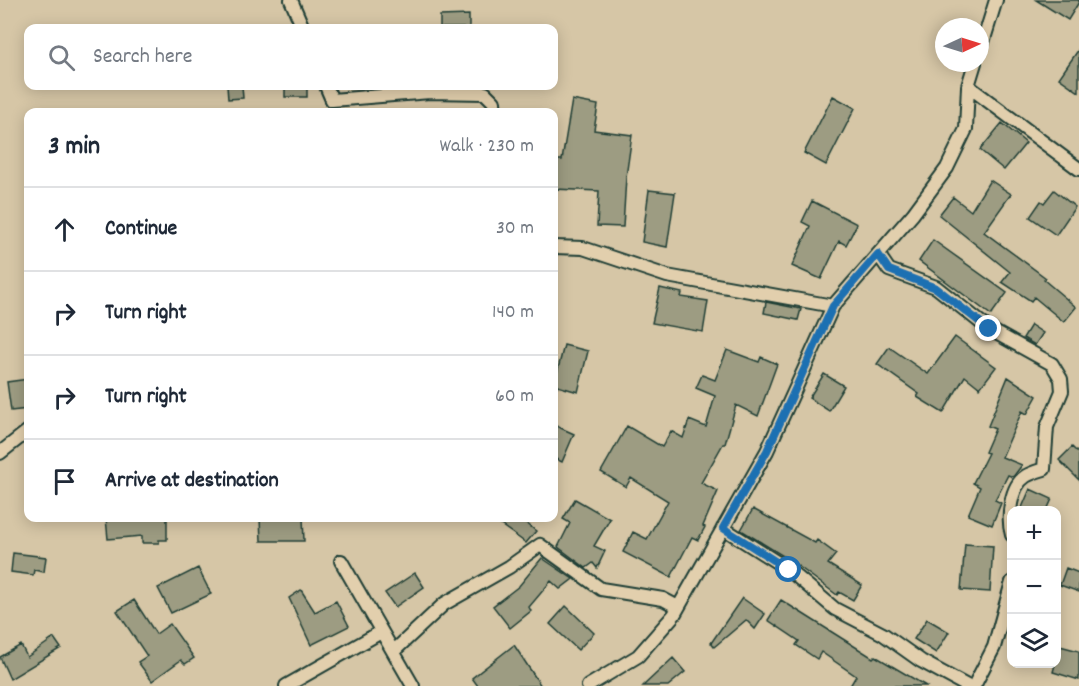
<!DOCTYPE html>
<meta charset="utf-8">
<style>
body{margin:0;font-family:Dekko,sans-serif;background:#f6f6f7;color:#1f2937}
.controls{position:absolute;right:18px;bottom:18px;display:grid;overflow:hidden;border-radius:12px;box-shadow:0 3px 15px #0003}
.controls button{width:54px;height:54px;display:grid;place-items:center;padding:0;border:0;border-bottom:2px solid #e0e1e3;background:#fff;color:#1f2937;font:30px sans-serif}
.compass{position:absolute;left:935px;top:18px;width:54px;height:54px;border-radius:50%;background:#fff;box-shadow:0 3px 15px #0003;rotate:86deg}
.stop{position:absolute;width:18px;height:18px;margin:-14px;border:4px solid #1f6fb2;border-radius:50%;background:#fff}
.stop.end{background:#1f6fb2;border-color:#fff;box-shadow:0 2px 6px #0008}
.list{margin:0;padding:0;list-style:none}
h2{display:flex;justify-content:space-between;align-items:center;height:78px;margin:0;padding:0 24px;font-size:26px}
h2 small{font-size:20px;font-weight:400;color:#747a83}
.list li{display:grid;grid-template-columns:39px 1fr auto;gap:18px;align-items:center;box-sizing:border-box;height:84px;padding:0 24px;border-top:2px solid #e0e1e3}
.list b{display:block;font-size:22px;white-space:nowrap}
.list em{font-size:20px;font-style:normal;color:#747a83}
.icon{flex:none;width:33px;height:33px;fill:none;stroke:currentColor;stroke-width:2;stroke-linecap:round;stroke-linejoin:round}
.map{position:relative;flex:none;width:1079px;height:686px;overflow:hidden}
.search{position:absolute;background:#fff;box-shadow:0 3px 15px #0003;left:24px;top:24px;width:534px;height:66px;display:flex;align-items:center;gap:15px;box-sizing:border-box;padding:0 21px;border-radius:12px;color:#747a83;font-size:22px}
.panel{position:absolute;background:#fff;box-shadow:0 3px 15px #0003;left:24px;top:108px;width:534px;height:414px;border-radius:12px}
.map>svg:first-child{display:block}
.building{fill:#9d9c82;stroke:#1f3d34;stroke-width:1.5}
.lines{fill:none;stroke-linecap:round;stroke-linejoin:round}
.street-casing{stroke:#1f3d34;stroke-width:16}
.street{stroke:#e2cfad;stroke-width:12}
.route{stroke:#1f6fb2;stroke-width:8}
</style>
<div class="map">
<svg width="1079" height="686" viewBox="0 0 1079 686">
<rect width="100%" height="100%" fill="#d6c6a6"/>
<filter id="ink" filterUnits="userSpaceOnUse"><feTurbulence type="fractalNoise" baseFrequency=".0167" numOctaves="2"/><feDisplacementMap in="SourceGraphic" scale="12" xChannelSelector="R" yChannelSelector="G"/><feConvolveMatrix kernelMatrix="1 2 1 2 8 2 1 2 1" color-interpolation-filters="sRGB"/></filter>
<g filter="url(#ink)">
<path class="building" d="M1036,0H1079V2L1068,20Z
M469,15V28H440V16Z
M1079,49V92L1059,78Z
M227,86H242L243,98L228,99Z
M285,86H307V97H285Z
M833,96L855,108L826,165L804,153Z
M572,100L598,105L594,130L632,135L626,177L623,227L597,226L599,191L554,189V160H562Z
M1002,123L1026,143L1004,170L980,150Z
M990,180L1011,194L984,232L1046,278L1044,280L1076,307L1064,322L1034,297L1031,301L1002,282L1010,272L939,215L953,197L971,211Z
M649,190L675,193L667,247L642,242Z
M1054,190L1075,207L1056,235L1030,217L1041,201L1044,203Z
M812,201L857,224L846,245L839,241L821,279L792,266L810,226L802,222Z
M933,240L1007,293L991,315L919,261Z
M660,288L682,293L681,297L708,301L703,332L652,323Z
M766,302L801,309L798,320L764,313Z
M1031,325L1043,333L1035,345L1023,338Z
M955,337L996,367L980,388L965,376L943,413L917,397L919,394L877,364L889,347L928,374Z
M564,345L588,351L578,392L554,385Z
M727,350L759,362L761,357L777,364L758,416L736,405L725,444H723L701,483L718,491L703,526L705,527L698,540L692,537L671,577L623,552L633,532L647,539L668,501L631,478L626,487L601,472L627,426L662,447L671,431L683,438L689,420L706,427L715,396L696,388L702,375L715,380Z
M824,374L844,386L829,411L809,398Z
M1008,377L1037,396L1027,414L1022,411L1002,457L1022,465L1013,477L1008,475L995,500L1001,503L992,525L968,515L980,487L973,483L988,453L985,452L995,429L988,426Z
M28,379V409L11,411L7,382Z
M554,425L574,434L562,462L554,458Z
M1072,447L1079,454V480L1059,460Z
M1030,489L1052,499L1047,510H1021Z
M575,499L610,519L594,546L605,551L597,568L593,563L586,568L558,547L570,523L563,519Z
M753,509L815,543L817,540L836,554L828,564L862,585L853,600L839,592L837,595L790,560L741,530Z
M106,518H167V540H159V543H142V536L108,539Z
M260,518H303L304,541H261Z
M491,518H520L536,531L526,543Z
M965,544L993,546L990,592L961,590Z
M13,553L46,557L44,572L34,570L33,575L11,572Z
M542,558L573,579L560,589L551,581L529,607L531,611L510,628L493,606L519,586Z
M198,568L211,594L171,613L158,588Z
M1066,568L1079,573V592L1060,585Z
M415,573L424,587L395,607L385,593Z
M301,590L315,612L336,601L349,626L311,645L289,598Z
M742,598L765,614L755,629L746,620L714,647L711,643Z
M134,600L156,634L170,624L194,658L185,664L181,660L152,681L138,662L147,656L117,611Z
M781,600L873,658L875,656L926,686H850L856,676L821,652L817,659L796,645L799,641L768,620Z
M566,606L594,633L578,650L550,624Z
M927,619L949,632L936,653L914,639Z
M54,638L61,648L10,679L0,657L21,645L27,657Z
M514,645L541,686H478L472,678Z
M1060,646L1079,651V680L1053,672Z
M673,658L685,672L668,686H643Z"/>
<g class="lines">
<defs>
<path id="street" d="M291,0L303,28
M980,52L996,0
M326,86L332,100L430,92L485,93L494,102L495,112
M968,86L1079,169
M554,247L583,248L667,276L833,306
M878,254L889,270L936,287L989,329L1052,364L1061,379L1062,391L1047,427L1044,469C1038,471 1031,473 1026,476C1010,486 1007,518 1012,535
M0,453L28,431
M723,528L789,570L835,609L883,634L921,661L967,686
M341,561L413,686
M395,650L444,604L509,567L540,545L601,589L663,599L678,607
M286,686L381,632
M588,686L638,656L674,615L767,451L833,306L913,214L947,168L966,129L968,86L975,63
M974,686L994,647L1012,582"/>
</defs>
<use href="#street" class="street-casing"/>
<use href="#street" class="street"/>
</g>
</g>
<g class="lines" filter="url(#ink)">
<path class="route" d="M789,570L723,528L767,451L833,306L878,254L889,270L936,288L989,329"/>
</g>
</svg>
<div class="controls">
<button>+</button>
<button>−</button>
<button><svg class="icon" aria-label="layers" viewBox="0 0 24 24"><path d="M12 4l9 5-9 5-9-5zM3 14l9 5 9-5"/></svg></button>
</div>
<svg class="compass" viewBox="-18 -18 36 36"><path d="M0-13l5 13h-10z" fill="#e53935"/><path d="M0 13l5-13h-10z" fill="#747a83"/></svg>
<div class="stop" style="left:789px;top:570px"></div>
<div class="stop end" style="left:989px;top:329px"></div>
<div class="search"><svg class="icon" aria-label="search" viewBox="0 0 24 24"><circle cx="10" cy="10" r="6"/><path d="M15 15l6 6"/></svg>Search here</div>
<section class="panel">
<h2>3 min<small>Walk · 230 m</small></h2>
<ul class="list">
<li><svg class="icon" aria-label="ahead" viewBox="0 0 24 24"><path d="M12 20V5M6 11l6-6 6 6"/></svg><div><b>Continue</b></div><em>30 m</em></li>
<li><svg class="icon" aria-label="right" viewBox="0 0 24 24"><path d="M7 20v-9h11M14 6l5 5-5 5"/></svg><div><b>Turn right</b></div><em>140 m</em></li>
<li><svg class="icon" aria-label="right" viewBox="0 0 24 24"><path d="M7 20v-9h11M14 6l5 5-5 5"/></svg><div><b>Turn right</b></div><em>60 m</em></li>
<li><svg class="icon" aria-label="arrive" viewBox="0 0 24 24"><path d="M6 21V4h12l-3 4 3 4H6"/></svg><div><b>Arrive at destination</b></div></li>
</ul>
</section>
</div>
